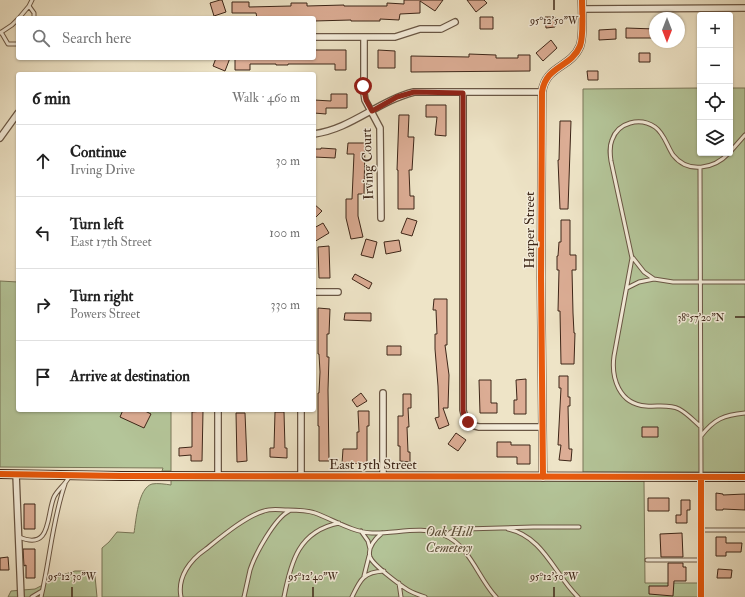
<!DOCTYPE html>
<meta charset="utf-8">
<style>
body{margin:0;font-family:"IM FELL Double Pica",serif;background:#f6f6f6;color:#222}
.controls{position:absolute;right:12px;top:12px;display:grid;overflow:hidden;border-radius:4px;box-shadow:0 1px 3px #0004}
.controls button{width:36px;height:36px;display:grid;place-items:center;padding:0;border:0;border-bottom:1px solid #e0e0e0;background:#fff;color:#222;font:20px sans-serif}
.compass{position:absolute;left:649px;top:12px;width:36px;height:36px;border-radius:50%;background:#fff;box-shadow:0 1px 3px #0004;rotate:180deg}
.stop{position:absolute;width:12px;height:12px;margin:-9px;border:3px solid #8f2418;border-radius:50%;background:#fff}
.stop.end{background:#8f2418;border-color:#fff;box-shadow:0 1px 4px #0008}
.list{margin:0;padding:0;list-style:none}
h2{display:flex;justify-content:space-between;align-items:center;height:52px;margin:0;padding:0 16px;font-size:17px}
h2 small{font-size:13px;font-weight:400;color:#767676}
.list li{display:grid;grid-template-columns:26px 1fr auto;gap:12px;align-items:center;box-sizing:border-box;height:72px;padding:0 16px;border-top:1px solid #e0e0e0}
.list b{display:block;font-size:15px;white-space:nowrap}
.list p{margin:0;font-size:13px;white-space:nowrap;color:#767676}
.list em{font-size:13px;font-style:normal;color:#767676}
.icon{flex:none;width:22px;height:22px;fill:none;stroke:currentColor;stroke-width:2;stroke-linecap:round;stroke-linejoin:round}
.map{position:relative;flex:none;width:745px;height:597px;overflow:hidden}
.search{position:absolute;background:#fff;box-shadow:0 1px 3px #0004;left:16px;top:16px;width:300px;height:44px;display:flex;align-items:center;gap:10px;box-sizing:border-box;padding:0 14px;border-radius:4px;color:#767676;font-size:15px}
.panel{position:absolute;background:#fff;box-shadow:0 1px 3px #0004;left:16px;top:72px;width:300px;height:340px;border-radius:4px}
.map>svg:first-child{display:block}
.green{fill:#b4c599;stroke:#787658}
.building{fill:#dcad95;stroke:#3d2618}
.lines{fill:none;stroke-linecap:round;stroke-linejoin:round}
.service-casing{stroke:#695644;stroke-width:5}
.minor-casing{stroke:#695644;stroke-width:8}
.tertiary-casing{stroke:#695644;stroke-width:9}
.secondary-casing{stroke:#3d2618;stroke-width:10}
.service{stroke:#f4eddb;stroke-width:3}
.minor{stroke:#f4eddb;stroke-width:5.5}
.tertiary{stroke:#f4eddb;stroke-width:7}
.secondary{stroke:#f4eddb;stroke-width:8}
.cycleway-casing{stroke:#f4eddb;stroke-width:8}
.cycleway{stroke:#e8590c;stroke-width:6}
.route{stroke:#8f2418;stroke-width:5}
.ticks{fill:none;stroke:#3d2618;stroke-width:1.5}
.labels{text-anchor:middle;stroke-width:3;stroke-linejoin:round;paint-order:stroke}
.street-label{font-size:14px;fill:#3d2618;stroke:#f4eddb}
.park-label{font-size:14px;font-style:italic;fill:#5b4e38;stroke:#f4eddb}
.ticks-label{font-size:10px;text-anchor:middle;fill:#3d2618;stroke:#f4eddb;stroke-width:3;stroke-linejoin:round;paint-order:stroke}
</style>
<div class="map">
<svg width="745" height="597" viewBox="0 0 745 597">
<rect width="100%" height="100%" fill="#eee4c7"/>
<filter id="stains"><feTurbulence type="fractalNoise" baseFrequency=".005" numOctaves="4"/><feColorMatrix values="0 0 0 0 .2 0 0 0 0 .09 0 0 0 0 .02 0 0 0 .5 -.17"/></filter>
<radialGradient id="worn" r=".72"><stop offset=".6" stop-color="#630" stop-opacity="0"/><stop offset="1" stop-color="#630" stop-opacity=".3"/></radialGradient>
<path class="green" d="M700,88V153H730V88H745V472H583V89Z
M0,281L18,282V410H171V471H162L163,468L0,467Z
M171,480L644,481L645,583H699V597H102V548L109,542L117,532L134,533C136,521 138,488 152,484C157,483 165,484 171,485Z
M75,571H85L95,576L97,597H8L11,591L35,589L62,575Z"/>
<path class="building" d="M220,0H222L226,12L214,16L210,3Z
M404,0H443L435,11L420,1V13L400,14L399,20L380,19V21H351V20L314,21V18H257L256,13H232V2H249V7L291,6V3H307V6L344,5V6H387V3L404,4Z
M467,0H484L487,3L476,12Z
M480,17H493V29H480Z
M545,17H555V27L546,28Z
M626,28L655,29V38H626Z
M616,29V39L599,40V30Z
M551,40L557,48L543,61L536,53Z
M314,50H346V70H335V64H288V65H276V64H250V70H235V58H314Z
M378,50L395,51V68H378Z
M639,53H650V62H639Z
M469,54L496,55V58H518V55H530V71L411,72V56L469,57Z
M216,58H230L225,71L213,66Z
M587,71H598V80H588Z
M331,94H347V108H326V114L314,113V100L331,101Z
M426,105H446V136L435,135L437,117H426Z
M399,115H409L408,137H414L412,170H409L410,196H414V209H398V170H397Z
M560,121H571L568,209H560L558,160H559Z
M348,143H365L364,194H358V216L363,237L351,239L346,218V199H352L354,154H347Z
M321,148L336,149L335,158L314,157V149H321Z
M314,204L322,211L314,219Z
M407,218L417,221L412,236L401,233Z
M561,220H570V255H576V270H572L573,313L574,333H575L574,364H561L560,311H558L559,270H557V256H558L559,242H561Z
M323,223L329,233L314,242V228Z
M366,239L377,242L373,258L361,255Z
M399,240L401,251L386,254L384,242Z
M329,246L330,278H319L318,247Z
M355,274L372,283L369,289L352,279Z
M434,299H447V345H445L449,375L448,408H443L449,425L439,429L435,418L439,417L438,386L435,349V334H437L436,310H433Z
M318,308L330,309L329,334H327V357H329L328,390L329,461H319V426H318V393H319L320,372L319,354H318Z
M345,313H371V321L344,320Z
M387,346H401V355H387Z
M559,376H568V397H570V406H568L569,449H572L571,461L559,460L561,445H558L561,388H559Z
M526,379V414H514V400H517L516,380Z
M479,380H491V403H497V413H480Z
M361,393L367,401L357,407L352,400Z
M403,394H411V408H408L409,427H407L408,452H410V462L400,461V446H398V416H403Z
M123,410H143L151,414L144,428L120,417Z
M203,411L202,461H191V455L179,456V448L192,447V412Z
M358,411H369V426H367V463L342,464L343,449H357V432H359Z
M275,412H284L285,448H287V458L270,457V448H274Z
M236,413H245L247,461L237,462Z
M642,427H658V437H642Z
M456,433L466,440L458,451L448,444Z
M497,442H511V445H530V464H517V457H497Z
M716,493L723,494V495L745,494V510L723,509V510H716Z
M648,498H669V511H648Z
M681,500H690V510H687V523H676V515H681Z
M24,504H35V529H24Z
M682,533L683,557H661L660,534Z
M716,537H726V543H742L741,552H726V556H716Z
M23,549H35V578H26V565L24,566Z
M8,557L9,570H0V558Z
M668,563H683V567H686V581H674L673,596L649,594V586H668Z
M718,569L732,570L731,578H717Z"/>
<g class="lines">
<defs>
<path id="service" d="M29,6L34,13V18
M19,18L29,6L32,0
M1,32L8,44H18
M0,33L12,25L18,19
M730,152L745,135
M700,168L701,475
M633,258L644,272L654,279
M627,288L639,282L654,279L673,282H745
M701,427C694,421 687,413 679,409C669,404 657,407 646,406C619,404 611,378 614,356L632,258L611,161C610,154 609,147 612,140C618,122 640,117 655,127C664,133 667,146 673,155C688,174 714,169 729,153
M701,436C714,419 724,415 745,413
M508,529C544,537 554,574 578,597
M702,530H745
M361,531L368,541L370,549
M382,533C376,538 367,547 370,557C373,565 400,585 408,590C413,593 419,595 425,597
M446,536L451,532L465,529L533,527H579
M19,537C52,551 46,516 54,497C58,489 65,485 69,477
M647,560H701
M364,576L369,556
M399,583L401,597
M32,597L42,591
M41,597C50,560 52,521 65,484
M181,597C177,577 190,560 206,549C221,537 246,516 264,511C272,508 280,510 288,510C297,510 306,510 315,513C334,520 352,532 372,533C395,534 422,525 444,535C470,546 478,578 496,597
M244,597C246,588 248,579 250,570C255,554 275,518 289,511
M284,597C291,561 299,531 339,523
M352,597C360,580 363,572 384,571"/>
<path id="minor" d="M582,9L745,8
M314,37H395L420,29H441L455,22
M364,37V93L365,100L380,128L381,218
M463,93V410C465,420 469,425 479,427H543
M314,134C351,129 378,101 414,92H542
M0,138L18,113
M314,292H338
M301,410V476
M16,474L21,597
M218,476V410
M383,477V393
M701,477V597"/>
<path id="tertiary" d="M543,477L541,278L542,92C546,65 571,68 580,46C584,35 582,13 582,0"/>
<path id="secondary" d="M0,474L121,476L745,477"/>
</defs>
<use href="#service" class="service-casing"/>
<use href="#minor" class="minor-casing"/>
<use href="#tertiary" class="tertiary-casing"/>
<use href="#secondary" class="secondary-casing"/>
<use href="#service" class="service"/>
<use href="#minor" class="minor"/>
<use href="#tertiary" class="tertiary"/>
<use href="#secondary" class="secondary"/>
<defs>
<path id="cycleway" d="M0,474L121,476L745,477
M543,477L541,278L542,92C546,65 571,68 580,46C584,35 582,13 582,0
M701,477V597"/>
</defs>
<use href="#cycleway" class="cycleway-casing"/>
<use href="#cycleway" class="cycleway"/>
</g>
<g class="lines">
<path class="route" d="M363,86L366,100L372,111L397,97L414,92L463,93V410L464,416L468,422"/>
</g>
<path class="ticks" d="M554,0V10M735,317H745M72,587V597M313,587V597M554,587V597"/>
<g class="labels">
<g class="street-label">
<text transform="translate(367 164) rotate(-92)" y="5">Irving Court</text>
<text transform="translate(529 230) rotate(-90)" y="5">Harper Street</text>
<text x="373" y="469">East 15th Street</text>
</g>
<g class="park-label">
<text x="449" y="536">Oak Hill<tspan x="449" dy="16">Cemetery</tspan></text>
</g>
</g>
<g class="ticks-label">
<text x="554" y="24">95°12'50"W</text>
<text x="701" y="321">38°57'20"N</text>
<text x="72" y="580">95°12'30"W</text>
<text x="313" y="580">95°12'40"W</text>
<text x="554" y="580">95°12'50"W</text>
</g>
<rect width="100%" height="100%" filter="url(#stains)"/>
<rect width="100%" height="100%" fill="url(#worn)"/>
</svg>
<div class="controls">
<button>+</button>
<button>−</button>
<button><svg class="icon" aria-label="locate" viewBox="0 0 24 24"><circle cx="12" cy="12" r="6"/><path d="M12 2v4M12 18v4M2 12h4M18 12h4"/></svg></button>
<button><svg class="icon" aria-label="layers" viewBox="0 0 24 24"><path d="M12 4l9 5-9 5-9-5zM3 14l9 5 9-5"/></svg></button>
</div>
<svg class="compass" viewBox="-18 -18 36 36"><path d="M0-13l5 13h-10z" fill="#e53935"/><path d="M0 13l5-13h-10z" fill="#767676"/></svg>
<div class="stop" style="left:363px;top:86px"></div>
<div class="stop end" style="left:468px;top:422px"></div>
<div class="search"><svg class="icon" aria-label="search" viewBox="0 0 24 24"><circle cx="10" cy="10" r="6"/><path d="M15 15l6 6"/></svg>Search here</div>
<section class="panel">
<h2>6 min<small>Walk · 460 m</small></h2>
<ul class="list">
<li><svg class="icon" aria-label="ahead" viewBox="0 0 24 24"><path d="M12 20V5M6 11l6-6 6 6"/></svg><div><b>Continue</b><p>Irving Drive</p></div><em>30 m</em></li>
<li><svg class="icon" aria-label="left" viewBox="0 0 24 24"><path d="M17 20v-9H6M10 6l-5 5 5 5"/></svg><div><b>Turn left</b><p>East 17th Street</p></div><em>100 m</em></li>
<li><svg class="icon" aria-label="right" viewBox="0 0 24 24"><path d="M7 20v-9h11M14 6l5 5-5 5"/></svg><div><b>Turn right</b><p>Powers Street</p></div><em>330 m</em></li>
<li><svg class="icon" aria-label="arrive" viewBox="0 0 24 24"><path d="M6 21V4h12l-3 4 3 4H6"/></svg><div><b>Arrive at destination</b></div></li>
</ul>
</section>
</div>
